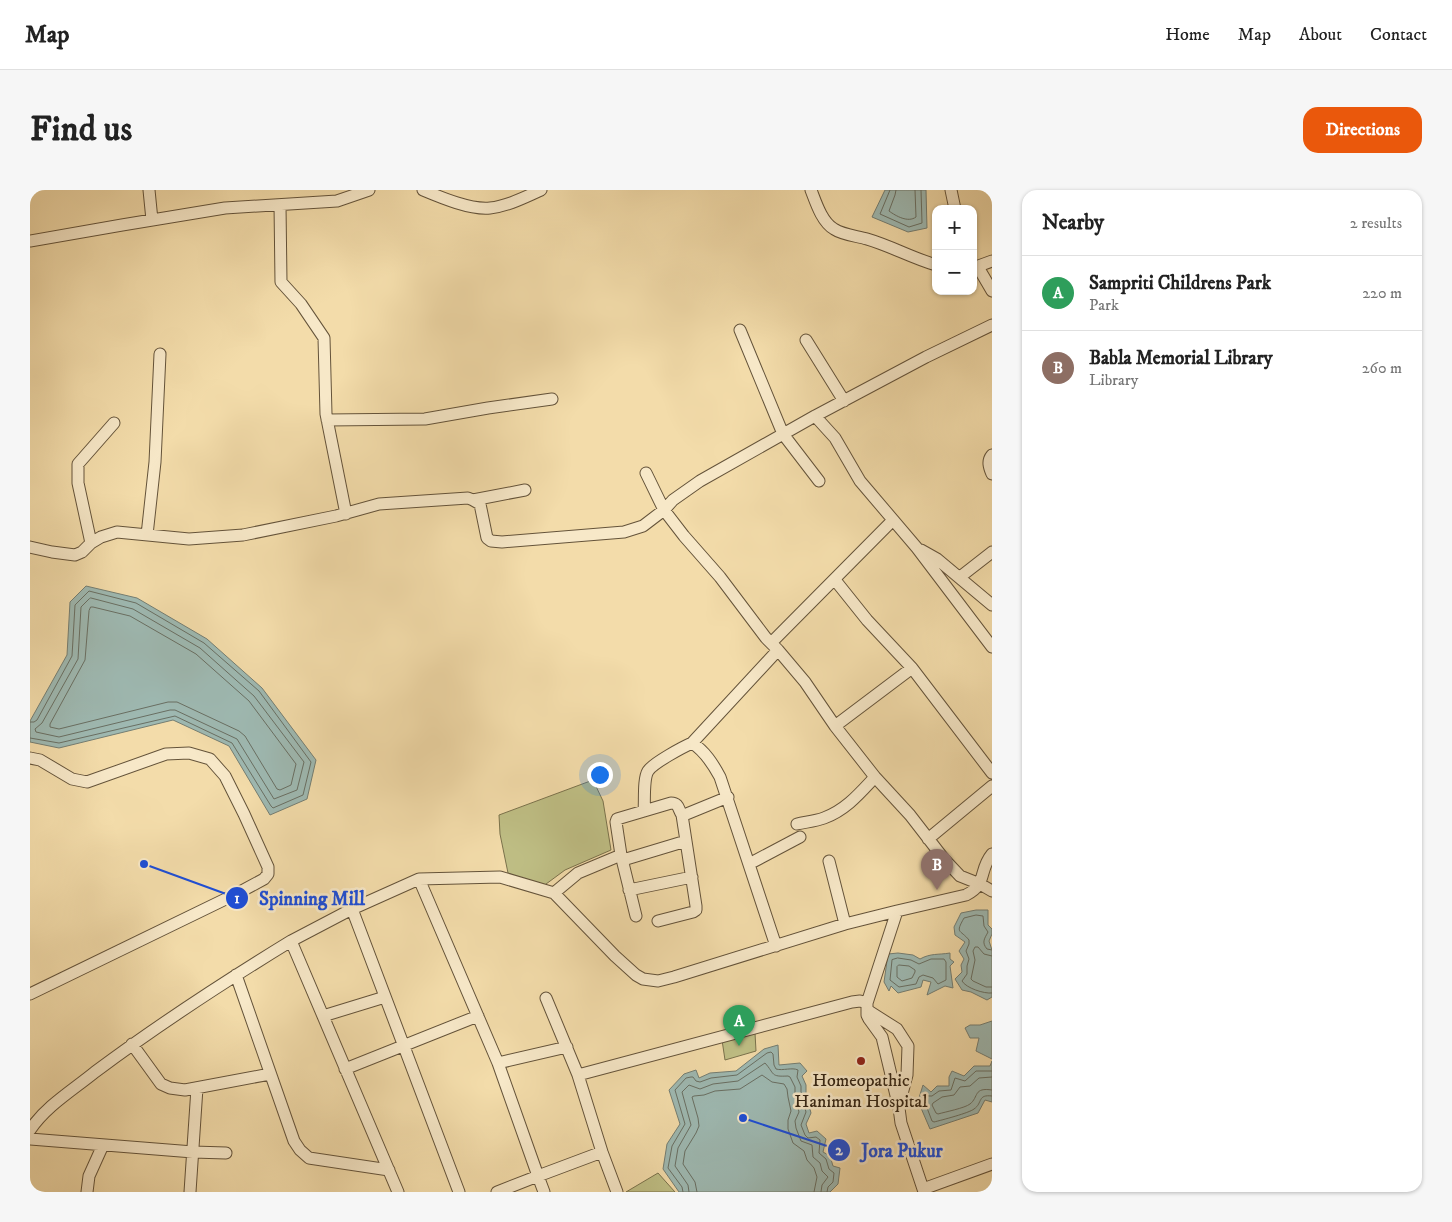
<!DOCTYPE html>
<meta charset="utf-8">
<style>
body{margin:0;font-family:"IM FELL DW Pica",serif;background:#f6f6f6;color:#222}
.controls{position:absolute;right:15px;top:15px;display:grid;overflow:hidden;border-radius:10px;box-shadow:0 1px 4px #0004}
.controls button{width:45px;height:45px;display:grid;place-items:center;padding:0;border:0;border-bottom:1px solid #e0e0e0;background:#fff;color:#222;font:25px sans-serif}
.you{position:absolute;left:569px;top:584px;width:18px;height:18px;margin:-12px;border:4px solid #fff;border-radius:50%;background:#1a73e8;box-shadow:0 0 0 8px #1a73e833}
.badge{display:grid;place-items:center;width:32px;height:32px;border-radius:50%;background:#ea580c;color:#fff;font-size:16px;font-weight:700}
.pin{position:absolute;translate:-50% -41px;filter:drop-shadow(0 1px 2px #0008)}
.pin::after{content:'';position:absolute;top:26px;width:18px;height:15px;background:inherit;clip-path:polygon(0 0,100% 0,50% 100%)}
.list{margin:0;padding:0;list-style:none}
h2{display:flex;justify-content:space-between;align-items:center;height:65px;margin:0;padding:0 20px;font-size:21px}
h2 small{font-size:16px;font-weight:400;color:#767676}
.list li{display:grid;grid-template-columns:32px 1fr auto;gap:15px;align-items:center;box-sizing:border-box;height:75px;padding:0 20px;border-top:1px solid #e0e0e0}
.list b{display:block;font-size:19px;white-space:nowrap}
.list p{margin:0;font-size:16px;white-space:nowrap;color:#767676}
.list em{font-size:16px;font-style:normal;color:#767676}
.map{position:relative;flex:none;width:962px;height:1002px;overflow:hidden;border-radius:15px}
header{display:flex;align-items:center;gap:30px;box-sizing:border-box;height:70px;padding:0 25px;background:#fff;border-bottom:1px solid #e0e0e0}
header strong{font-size:24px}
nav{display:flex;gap:28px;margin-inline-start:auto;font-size:18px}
.intro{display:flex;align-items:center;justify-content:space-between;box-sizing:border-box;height:120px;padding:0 30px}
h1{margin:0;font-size:35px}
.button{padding:12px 22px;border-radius:15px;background:#ea580c;color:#fff;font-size:18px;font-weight:700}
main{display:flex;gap:30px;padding:0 30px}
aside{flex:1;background:#fff;border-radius:15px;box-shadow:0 1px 4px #0004}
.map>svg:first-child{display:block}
.green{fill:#bfbf85;stroke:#7a724c}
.water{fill:#9eb9b2;stroke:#747e73}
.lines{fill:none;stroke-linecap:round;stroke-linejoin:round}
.shore{stroke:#696f63;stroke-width:1}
.minor-casing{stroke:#64533a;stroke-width:13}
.minor{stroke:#f7e8c8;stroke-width:11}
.poi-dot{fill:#8f2418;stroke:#f7e8c8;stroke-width:2}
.labels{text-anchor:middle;stroke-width:5;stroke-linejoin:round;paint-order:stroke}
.poi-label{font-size:18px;fill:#342514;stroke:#f7e8c8}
.leader{fill:none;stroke:#1d4ed8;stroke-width:2}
.callout-dot{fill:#1d4ed8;stroke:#f7e8c8;stroke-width:2}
.mark-label{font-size:15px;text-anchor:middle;font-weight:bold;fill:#fff}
.callout-label{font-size:19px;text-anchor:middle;font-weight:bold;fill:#1d4ed8;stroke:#f7e8c8;stroke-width:5;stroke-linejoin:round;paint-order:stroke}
</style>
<header>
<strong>Map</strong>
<nav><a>Home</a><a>Map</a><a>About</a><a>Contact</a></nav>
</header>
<div class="intro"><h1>Find us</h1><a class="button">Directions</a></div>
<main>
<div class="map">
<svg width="962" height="1002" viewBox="0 0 962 1002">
<rect width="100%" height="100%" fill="#f3dcaa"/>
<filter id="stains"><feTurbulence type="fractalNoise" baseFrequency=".004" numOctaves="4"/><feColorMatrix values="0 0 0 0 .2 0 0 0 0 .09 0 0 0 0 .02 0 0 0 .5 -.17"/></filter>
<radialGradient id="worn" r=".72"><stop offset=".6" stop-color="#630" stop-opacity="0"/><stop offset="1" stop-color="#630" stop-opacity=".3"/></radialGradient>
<path class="green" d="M563,590L573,611L581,660L535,680L512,697L478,683L470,644L469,625Z
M725,843L726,861L695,870L692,850Z
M628,983L645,1002H596Z"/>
<path class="water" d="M855,0H896L897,38L878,42L842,27Z
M56,396L107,408L177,449L232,498L286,570L277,609L240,625L199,556L143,530L29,558L0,552V531L37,465L40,412Z
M946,720H958V735L962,739V744L959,751L962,760V807L957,810L941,802L932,800L925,789L932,782L931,775L934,769L929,761L935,752L925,745L924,737L931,723Z
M868,763L883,765L890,769C901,763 908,765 920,763V769L924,772L920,776L923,798L915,796L897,805L901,792L893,790L891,797L868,803L861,796L859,801L854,792L858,764Z
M962,831V869L946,861L949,848H940L935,838L940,835H950Z
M748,855L749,875L770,873L777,881L772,886L776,895V904L781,923L776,934L779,943L787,941L796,949L793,962L800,966L803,976L810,978L808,994L800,1002H649L633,979L637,954L650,934L639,900L654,884L666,880L669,888L680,883L706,881L734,859Z
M962,871V912L955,910L948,923L900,939L888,911L893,895L901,902L907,896H919V887L922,881L934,886L944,876H960Z"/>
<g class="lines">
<path class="shore" d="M860,0L850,24L879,37L892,33L891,0
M866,0L865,5L859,21C866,26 878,33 886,27L885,0
M61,408L103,419L170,458L224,506L274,572L267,600L244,609L207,549L145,520H140L29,547L6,542L5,539L12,533L48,469L51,417L59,409Z
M61,417H63L100,426L166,464L219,511L266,574L261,595L250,600L247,599L215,546L209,541L147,512H138L29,539L20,537V534L55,470L59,421Z
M0,532H4L7,530L42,466L45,415L59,401L106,413L174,453L229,501L281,572L273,605L243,618L241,616L202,553L145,526L29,553L0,548
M962,760L957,759C951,752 955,748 958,742L954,736L953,726L946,725L934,728C925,744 930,739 939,750V754L936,761L939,769L937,776V784L932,791C936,798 954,804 962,803
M962,766L954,764L948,757H945L943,761L945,770L941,789L943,791L956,797H962
M868,768L881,770L889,774L901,769H914L916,772V790L908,794L903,788L893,785L889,787L886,794L869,797L860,790L862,770Z
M869,775L879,776L885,780V782L882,788L872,791L867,787V777Z
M962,881H946L935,891L925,888L921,900L909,901L902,906H896L894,910L902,931L904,932C912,930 939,923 944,919C953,913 947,904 962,906
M962,887L949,888L940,896L930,897L924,905L912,907L903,913L902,915L906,923L908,924C915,922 935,918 940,914C949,907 943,897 962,900
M653,1002L652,997L638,978L642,956L655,934L645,900L656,888L661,887H663L666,891L670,892L681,888L707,885L737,863L741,862L743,864L744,875L746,879C753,881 762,877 768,880L767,887L771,896V905L776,922L771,935L775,945L778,948L786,947L790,950L789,963L796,969L799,979L804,983L803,992L798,997L797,1002
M659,1002L658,995L645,976L648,958L661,935L652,902L659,895L670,899L683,894L708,891L735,873C745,884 740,887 758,886L760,887L765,897V906L769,922L765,931L766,938L771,951L782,955L783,967L790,973L792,981L798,987L792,995L791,1002
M667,1002L665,992L653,974L655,961L666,943L669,936L668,928L662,907L664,906L674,905L685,901L710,899L732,885L742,892L754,894L757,899L758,907L761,921L758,930V939L763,953L774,961L777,970L784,978L787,987L784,1002"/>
<defs>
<path id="minor" d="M119,0L122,30
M393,0C412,8 441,20 460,18C478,16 495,7 511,0
M781,0C786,13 792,32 804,39C813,45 827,46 837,49C861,56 882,68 906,75
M921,0L925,19
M250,15L251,92L271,114L294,148L296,224L316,324
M0,51L92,35L195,18L307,11L339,0
M948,77L962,101
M943,78L962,71
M710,140L753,244L789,291
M776,150L814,211
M785,226L805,248L830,291L887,358L962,457
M297,230L395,229L458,218L522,209
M962,265C957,271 959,277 962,284
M616,283L634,320L654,346L690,387L736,448L748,460L775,492L805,536L845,587L880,625L914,669L930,686L950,694L962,701
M443,310L495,300
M117,345L125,272L130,164
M61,353L48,293V274L84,233
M0,357L22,362L45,365L52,362L61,353L71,347L87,342L159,349L213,345L306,326L349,314L438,308L443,310L450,314L457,348L461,351L472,352L594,342L613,336L634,320L643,310L670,291L785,226L896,167L962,135
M891,360L907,369L962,415
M930,387L962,362
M805,390L837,430L882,478L962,583
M741,453L863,330
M805,536L882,478
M662,553L748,460
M0,568L10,570L42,589L57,592L136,564L159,563L180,569L195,586L214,624L238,677V684L234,689L208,703L0,804
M614,621C615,611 613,589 618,581C623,573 653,557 662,553C675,561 683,574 690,587L746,756
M767,634C776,632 786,631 794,628C816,620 830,603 845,587
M898,649L962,596
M962,664C948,681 958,694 936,705L867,721L837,813V825L839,829L852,847L869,918L871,933L893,999L962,974
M593,670L656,651
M799,671L815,734
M719,674L770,647
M389,689L470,687L524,703L585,766L606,785L613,789L628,791L644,787L815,734L867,721
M599,700L662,687
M524,703L548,683L591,665
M322,719L429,1002
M606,726L591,665L586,632L587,629L641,613C649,613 648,619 652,625H654L698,607
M628,731L663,722L666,720V716L652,625
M206,785L264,951L270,960L279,968L359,980
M516,808L548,885L572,962L587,1002
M837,820L867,839L878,856L877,885L869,915
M293,826L355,807
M102,854L131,894L140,898L155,900L240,884
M468,873L537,857
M315,879L448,826
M548,885L822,812L830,811L837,813
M0,940C16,916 43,900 65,882C128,835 194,792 261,751
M0,949L163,962L196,963
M57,1002L59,986L73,955
M160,1002L167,898
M368,1002L261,751L322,719L389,689L468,873L508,986L467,1002
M514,1002L508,986L572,962"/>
</defs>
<use href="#minor" class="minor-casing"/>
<use href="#minor" class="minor"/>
</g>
<circle class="poi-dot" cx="831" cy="871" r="5"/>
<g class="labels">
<g class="poi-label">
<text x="831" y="896">Homeopathic<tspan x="831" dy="21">Haniman Hospital</tspan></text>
</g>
</g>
<path class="leader" d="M114 674L207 708M713 928L809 960"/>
<g class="callout-dot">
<circle cx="114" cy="674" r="5"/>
<circle cx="713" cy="928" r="5"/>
<circle cx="207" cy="708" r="12"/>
<circle cx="809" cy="960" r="12"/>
</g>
<g class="mark-label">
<text x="207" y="713">1</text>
<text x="809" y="965">2</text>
</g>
<g class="callout-label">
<text x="282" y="715">Spinning Mill</text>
<text x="872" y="967">Jora Pukur</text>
</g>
<rect width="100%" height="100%" filter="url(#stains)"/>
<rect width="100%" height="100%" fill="url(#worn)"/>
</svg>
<div class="controls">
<button>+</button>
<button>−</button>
</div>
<div class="you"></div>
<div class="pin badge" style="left:709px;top:856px;background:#2e9e5b">A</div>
<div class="pin badge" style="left:907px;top:700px;background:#8d6e63">B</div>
</div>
<aside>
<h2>Nearby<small>2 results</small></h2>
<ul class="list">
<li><span class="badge" style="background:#2e9e5b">A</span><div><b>Sampriti Childrens Park</b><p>Park</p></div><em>220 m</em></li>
<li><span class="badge" style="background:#8d6e63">B</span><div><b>Babla Memorial Library</b><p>Library</p></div><em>260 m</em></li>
</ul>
</aside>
</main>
